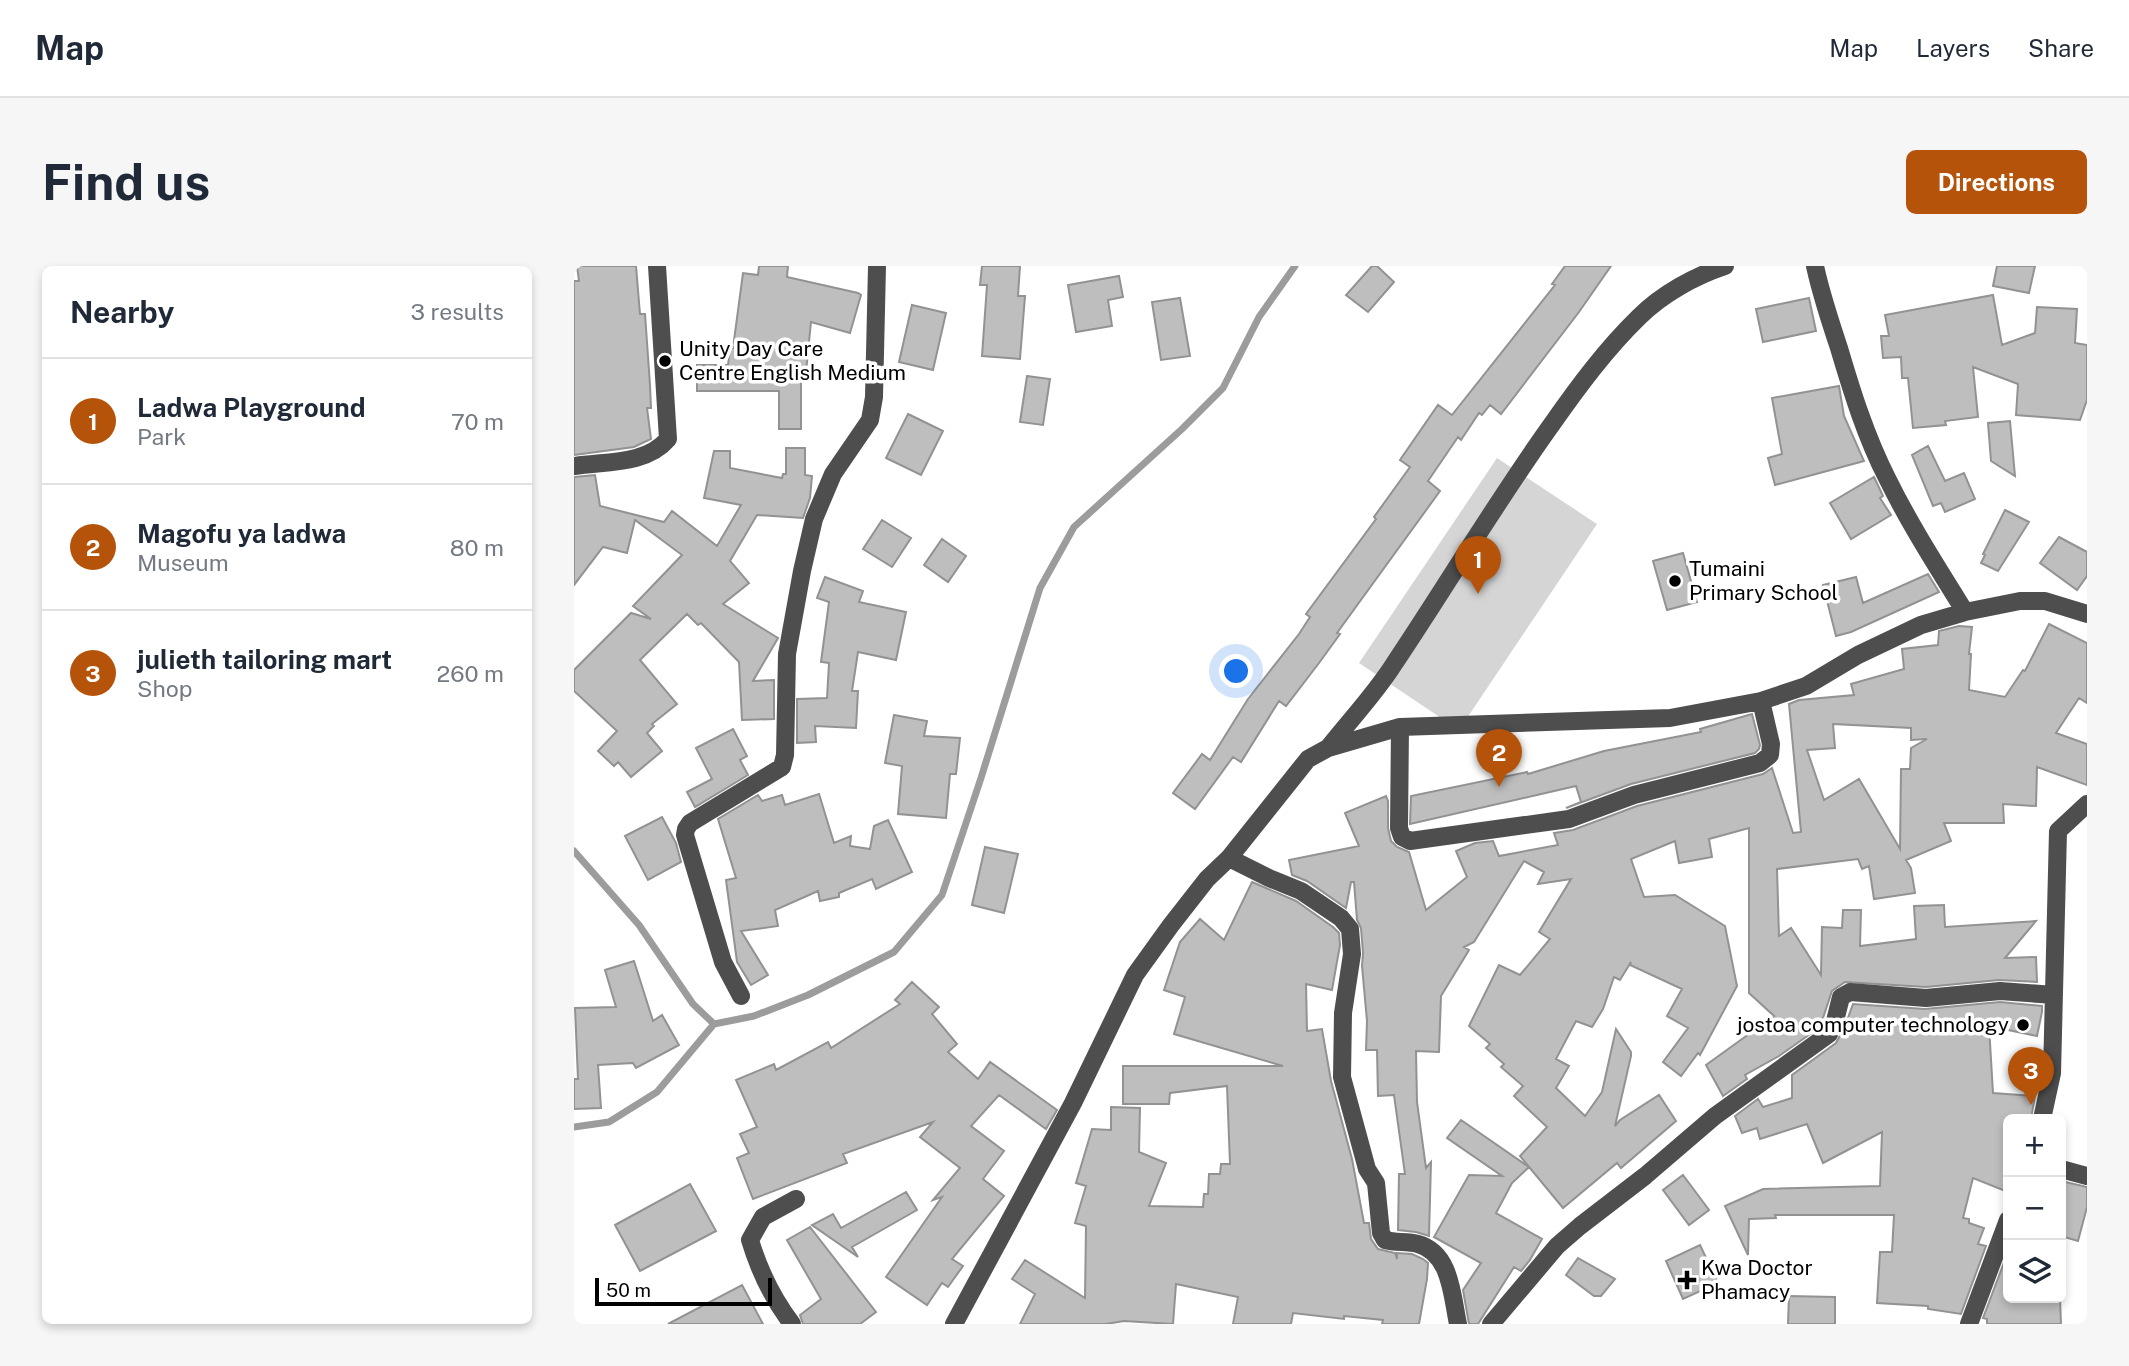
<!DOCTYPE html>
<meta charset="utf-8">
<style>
body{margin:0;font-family:"Public Sans",sans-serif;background:#f6f6f7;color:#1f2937}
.controls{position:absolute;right:21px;bottom:21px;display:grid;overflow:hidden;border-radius:10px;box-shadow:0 4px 10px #0003}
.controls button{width:63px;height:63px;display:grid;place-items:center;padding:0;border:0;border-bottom:2px solid #e0e1e3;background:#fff;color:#1f2937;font:35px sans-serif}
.scale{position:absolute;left:21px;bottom:18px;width:177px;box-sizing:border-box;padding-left:7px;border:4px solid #000;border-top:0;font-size:19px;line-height:24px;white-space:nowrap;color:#000;-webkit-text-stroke:5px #fff;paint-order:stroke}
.you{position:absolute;left:663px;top:406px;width:24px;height:24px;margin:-18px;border:5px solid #fff;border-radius:50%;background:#1a73e8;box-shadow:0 0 0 10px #1a73e833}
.badge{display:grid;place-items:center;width:46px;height:46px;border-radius:50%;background:#b45309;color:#fff;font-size:23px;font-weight:700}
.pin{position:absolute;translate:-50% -58px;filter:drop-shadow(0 2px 4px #0008)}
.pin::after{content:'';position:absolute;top:37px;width:24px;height:21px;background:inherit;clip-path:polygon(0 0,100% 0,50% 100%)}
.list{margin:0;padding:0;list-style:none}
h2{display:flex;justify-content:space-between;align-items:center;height:91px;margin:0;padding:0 28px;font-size:30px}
h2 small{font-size:23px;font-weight:400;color:#747a83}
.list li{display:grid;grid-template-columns:46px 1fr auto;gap:21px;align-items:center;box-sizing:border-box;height:126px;padding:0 28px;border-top:2px solid #e0e1e3}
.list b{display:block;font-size:26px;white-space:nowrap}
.list p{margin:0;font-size:23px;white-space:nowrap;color:#747a83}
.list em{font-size:23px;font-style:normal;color:#747a83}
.icon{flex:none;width:38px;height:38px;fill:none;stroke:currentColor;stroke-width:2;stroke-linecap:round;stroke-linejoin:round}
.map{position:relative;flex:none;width:1513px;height:1058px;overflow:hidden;border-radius:10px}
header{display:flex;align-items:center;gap:42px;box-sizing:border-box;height:98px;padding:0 35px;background:#fff;border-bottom:2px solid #e0e1e3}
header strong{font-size:33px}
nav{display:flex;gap:38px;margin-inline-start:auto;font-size:24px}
.intro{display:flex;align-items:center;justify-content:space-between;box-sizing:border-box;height:168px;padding:0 42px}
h1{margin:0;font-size:49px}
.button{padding:18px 32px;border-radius:10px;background:#b45309;color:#fff;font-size:24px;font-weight:700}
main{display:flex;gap:42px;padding:0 42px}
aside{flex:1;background:#fff;border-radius:10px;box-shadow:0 4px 10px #0003}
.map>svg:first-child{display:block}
.green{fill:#d5d5d5}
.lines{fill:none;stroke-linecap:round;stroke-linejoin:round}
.stream{stroke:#9c9c9c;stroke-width:7}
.building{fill:#bebebe;stroke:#929292;stroke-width:2;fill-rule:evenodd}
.minor{stroke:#4e4e4e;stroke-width:18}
.poi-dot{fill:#000;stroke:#fff;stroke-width:2.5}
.labels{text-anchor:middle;stroke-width:7;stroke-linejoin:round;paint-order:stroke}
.poi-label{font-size:21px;fill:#000;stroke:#fff;text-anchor:start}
</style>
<header>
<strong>Map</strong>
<nav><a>Map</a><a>Layers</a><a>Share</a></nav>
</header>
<div class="intro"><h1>Find us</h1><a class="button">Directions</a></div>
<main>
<aside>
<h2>Nearby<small>3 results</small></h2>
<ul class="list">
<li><span class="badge">1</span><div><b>Ladwa Playground</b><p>Park</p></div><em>70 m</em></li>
<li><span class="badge">2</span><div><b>Magofu ya ladwa</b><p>Museum</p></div><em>80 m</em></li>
<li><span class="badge">3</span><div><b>julieth tailoring mart</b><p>Shop</p></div><em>260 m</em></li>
</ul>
</aside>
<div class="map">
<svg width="1513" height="1058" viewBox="0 0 1513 1058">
<rect width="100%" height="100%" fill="#fff"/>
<path class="green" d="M923,192L1023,258L885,464L785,397Z"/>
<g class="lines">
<path class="stream" d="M0,585L65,659L119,738L140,758L180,750L234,729L320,686L368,629L407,512L466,322L500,261L608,163L649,122L685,51L721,0
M0,861L35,856L83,826L140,758"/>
</g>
<path class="building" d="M3,0H62L66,48H71L76,119L77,142H73L77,173L60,181L0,189V15H5Z
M185,0H214L213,11L284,27L287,29L276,67L237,56L232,106L227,105V163H205V125H123V99H154L156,81L159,82L169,7L184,9Z
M408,0H446L444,30H451L446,93L408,90L413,19H406Z
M798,0H803L820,16L794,46L772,29Z
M991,0H1037L1005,46L927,148L916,139L908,149L905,147L887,174L884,171L854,215L866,225L763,367L766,368L745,397L712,440L705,435L667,496L659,491L621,543L599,527L628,488L636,494L674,433L725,368L736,351L732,348L802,253L800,251L836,201L826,194L864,139L878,149L981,19L978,18Z
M1423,0H1461L1455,27L1419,20Z
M545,10L549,31L534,34L538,60L502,66L494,19Z
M1419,29L1428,79L1461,67L1463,41L1503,43L1501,77L1513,79V134L1506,154L1442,149L1444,118L1399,101L1404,151L1371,155L1372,159L1339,162L1334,112H1328L1327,91L1309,92L1307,70H1315L1311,49Z
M606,32L616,90L587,94L578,36Z
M1235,32L1242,65L1189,76L1182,43Z
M338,39L372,47L359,104L325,96Z
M453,110L476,113L469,159L446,156Z
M1265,120L1270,150L1290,195L1201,219L1194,192L1208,188L1198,132Z
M334,148L369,165L347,209L312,192Z
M1436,155L1441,210L1417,195L1414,157Z
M1354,180L1371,215L1390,207L1401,233L1371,246L1367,237L1359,240L1338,189Z
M212,182H231V209L238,210L236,232L229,252L183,249L156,295L175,317L149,338L204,372L179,415L200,414V453L168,454L165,396L127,357L124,359L113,348L66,394L103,438L78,458L80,460L73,467L88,485L57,511L44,496L40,500L24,485L43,465L0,425V404L57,347L77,353L59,340L108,289L61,254L53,287L29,281L0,319V211L21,209L26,240L90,256L98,245L143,280L167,239L130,232L140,185H156V202L208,212L209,208H212Z
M1300,211L1309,230L1306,232L1317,249L1277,273L1256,237Z
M1431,244L1455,256L1424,305L1407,297L1411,289L1409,288Z
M308,254L337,272L318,301L289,283Z
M1485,271L1513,286V310L1503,324L1466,297Z
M368,273L392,290L374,316L350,299Z
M1109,287L1123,336L1093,344L1079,295Z
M1354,308L1365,326L1277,366L1262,370L1249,319L1282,311L1289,337Z
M251,311L289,325L285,336L332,346L322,394L284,386L278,425H284L282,462L241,460L242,476L223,477V433L253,432L255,397L247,396L255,336L243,332Z
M1475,358L1513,377V437L1505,432L1482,467L1513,478V519L1463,501L1462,540L1429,538L1430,557H1370L1377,575L1332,594L1337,602L1341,627L1300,633L1295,600L1288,603L1284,593L1203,603L1205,670L1217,662L1247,709L1248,661L1268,662L1269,644H1287L1286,680L1342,673L1340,640L1370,639L1371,661L1462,655L1431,692L1462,691L1463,716L1425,714L1352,721L1271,716L1258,725L1246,761L1205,790L1171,809L1173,813L1149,830L1132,799L1200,750L1175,727V562L1135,573L1138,591L1105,597L1101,575L1057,593L1070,631L1101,629L1151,660L1163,720L1126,789L1124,787L1107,810L1089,796L1114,762L1093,750L1108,723L1056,699L1057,696L1046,714L1040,711L1029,743L1018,761L1002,755L982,793L995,800L982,822L1011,850L1028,826L1042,763L1057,786V790L1041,860L1046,854L1085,829L1102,855L1047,902L1043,897L989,942L946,890L973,861L940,830L949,820L927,801L930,798L912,782L916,778L895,760L925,699L946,709L976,673L965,666L997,613L964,618L970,606L950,595L900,676L890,681L895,684L867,730L865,786L842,785L843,836L852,902L857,896L855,970L842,966L824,964L825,908H831L820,829L804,830L803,784H792L793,755L788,700L789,687L787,662L783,654L780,616H777L772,642L733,615L718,609L715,594L785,580L771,547L812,530L814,535V562L817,575L823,581L835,586L852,644L893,611L882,585L901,577L919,575L925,590L984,579L980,567L999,564L1063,540L1189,508L1198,502L1219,567L1227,566L1215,438L1225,434L1280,429L1277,418L1330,403L1328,383L1364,379L1365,365L1385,360L1398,361L1395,388H1397L1395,424L1431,431L1449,404L1451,405ZM1259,458L1337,462V474L1353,473L1337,482L1336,503H1327L1326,583L1285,513L1250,534L1233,484L1261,482Z
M1178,448L1186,479L1185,483L1181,487L1057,518L992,542L1007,536L1002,520L836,558L837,530L953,506L954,508L1030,485L1127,466L1126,463Z
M320,449L353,455L350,470L386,472L382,508H376L372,552L324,548L328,500L311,497Z
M159,463L173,490L166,494L174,509L121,541L113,526L138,513L122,482Z
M245,528L260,577L277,570L276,580L296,583L300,560L314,554L338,606L302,623L298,613L265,627V631L246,635L244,625L201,644L204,660L167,665L194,709L177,719L163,696L152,614L162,612L144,553L184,529L188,535L208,529L211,539Z
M88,551L102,577L107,596L74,614L51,570Z
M411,581L444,588L430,647L398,639Z
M678,616L722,635L759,661L765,667L766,679L758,724L732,718L733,765L748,763L757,815L778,893L790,957H795L797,973L804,983L821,987L823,993V987L838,988L849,993L854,997L853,1013L845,1058H808L809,1054L770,1050V1053L719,1047L717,1058H659L664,1031L602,1018L599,1058L550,1055L532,1058H446L461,1028L438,1013L451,994L511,1032L512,960L501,957L512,920L502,917L518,863L537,864V841L566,842L565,886L592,897L575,940L629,941L630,928H634L635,908H646L647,898H656L653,820L596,827L595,838H549V800H709L600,768L611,731L590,724L606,676L626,653L650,674Z
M60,695L79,755L88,749L105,779L62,802L59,797L24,799L27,842L0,843V813H4L1,742L42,741L31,704Z
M338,716L365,741L358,748L383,778L374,786L404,813L416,796L483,844L472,863L425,829L397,860L430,885L409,913L430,930L378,993L389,1000L374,1021L368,1017L353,1039L312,1011L368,931L359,934L386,902L346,871L359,856L269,888L273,897L179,933L163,892L175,887L166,868L183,861L162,814L200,798L202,804L254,776L257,782L326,738L321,734Z
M1426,736L1468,740V746L1463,770L1415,760L1419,827L1461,830L1457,853L1434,851V926L1399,912L1389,952L1395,953V957L1410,962L1404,978L1412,980L1387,1048L1354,1043V1040L1303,1037L1306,986H1318L1320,949H1201L1202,952L1175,953L1174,989L1151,940L1189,923L1306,920L1308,866L1249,897L1233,858L1186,873L1183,862L1168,867L1161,850L1184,833L1189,841L1218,832V809L1262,777L1271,760L1279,738L1351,743Z
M887,854L955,901L938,917L922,947L968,973L956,994L947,1005L940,1001L904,1058H895L889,1024L907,997L860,971L895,909L928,910L873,872Z
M1109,909L1135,944L1115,959L1089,924Z
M1487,915L1513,921V941L1504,975L1487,970Z
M116,918L142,965L66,1005L41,959Z
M332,926L343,944L278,981L284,991L238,959L259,948L267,962Z
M236,961L302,1046L286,1058H229L226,1049L247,1033L213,974Z
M1126,979L1144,1017L1109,1033L1092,995Z
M1434,986V1032H1486L1487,1058H1413V1053L1409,1052Z
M1004,992L1041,1013L1027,1030H1020L992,1009Z
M168,1019L189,1058H94Z
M1215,1030L1261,1031V1058H1214Z"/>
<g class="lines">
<path class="minor" d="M1241,0C1247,28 1256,55 1265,82C1278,126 1292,171 1313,212C1336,259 1364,302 1391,346
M0,200C32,195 72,199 94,173L83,0
M826,461L825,562L828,571L836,575L995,553L1060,529L1186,497L1196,489L1197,478L1187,435
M754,482C776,454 801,428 820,398C873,319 922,236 978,158C1004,121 1032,83 1065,51C1088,28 1121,10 1151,0
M655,592L695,612L727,625L767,652L776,663L778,688L769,747L768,811L793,903L802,917L807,967L811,974C822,977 833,975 844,978C877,987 878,1030 884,1058
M167,730L149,696L111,569L112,563L116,557L208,501L211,489L213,388L228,305L240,253L259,208L296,154L300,131L303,0
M1468,853L1478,807L1484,565L1513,538
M1487,903L1513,910
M218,1058C199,1033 185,1004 176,974L189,951L222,933
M380,1058L499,837L561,709L597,659L633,613L655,592L734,493L754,482L826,461L1096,452L1187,435L1232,420L1284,389L1347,359L1391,346L1446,335H1471L1513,348
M917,1058L983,980L1006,960L1071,910L1141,850L1255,768L1261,755L1267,731L1276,726L1352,732L1426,725L1480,729
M1395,1058L1434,954"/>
</g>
<g class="poi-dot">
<circle cx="91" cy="95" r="7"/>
<circle cx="1101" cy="315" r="7"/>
<circle cx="1449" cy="759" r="7"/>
<path d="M1109.5 1003.5h7v7h7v7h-7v7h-7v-7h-7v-7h7z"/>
</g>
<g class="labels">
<g class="poi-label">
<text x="105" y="90">Unity Day Care<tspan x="105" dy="24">Centre English Medium</tspan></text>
<text x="1115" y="310">Tumaini<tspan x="1115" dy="24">Primary School</tspan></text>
<text x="1435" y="766" text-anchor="end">jostoa computer technology</text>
<text x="1127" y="1009">Kwa Doctor<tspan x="1127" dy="24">Phamacy</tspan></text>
</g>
</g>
</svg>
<div class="controls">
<button>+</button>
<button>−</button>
<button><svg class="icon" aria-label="layers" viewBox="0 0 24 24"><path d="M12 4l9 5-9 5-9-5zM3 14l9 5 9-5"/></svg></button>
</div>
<div class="scale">50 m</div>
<div class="you"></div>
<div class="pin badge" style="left:904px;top:328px">1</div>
<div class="pin badge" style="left:925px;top:521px">2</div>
<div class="pin badge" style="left:1457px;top:839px">3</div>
</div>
</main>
